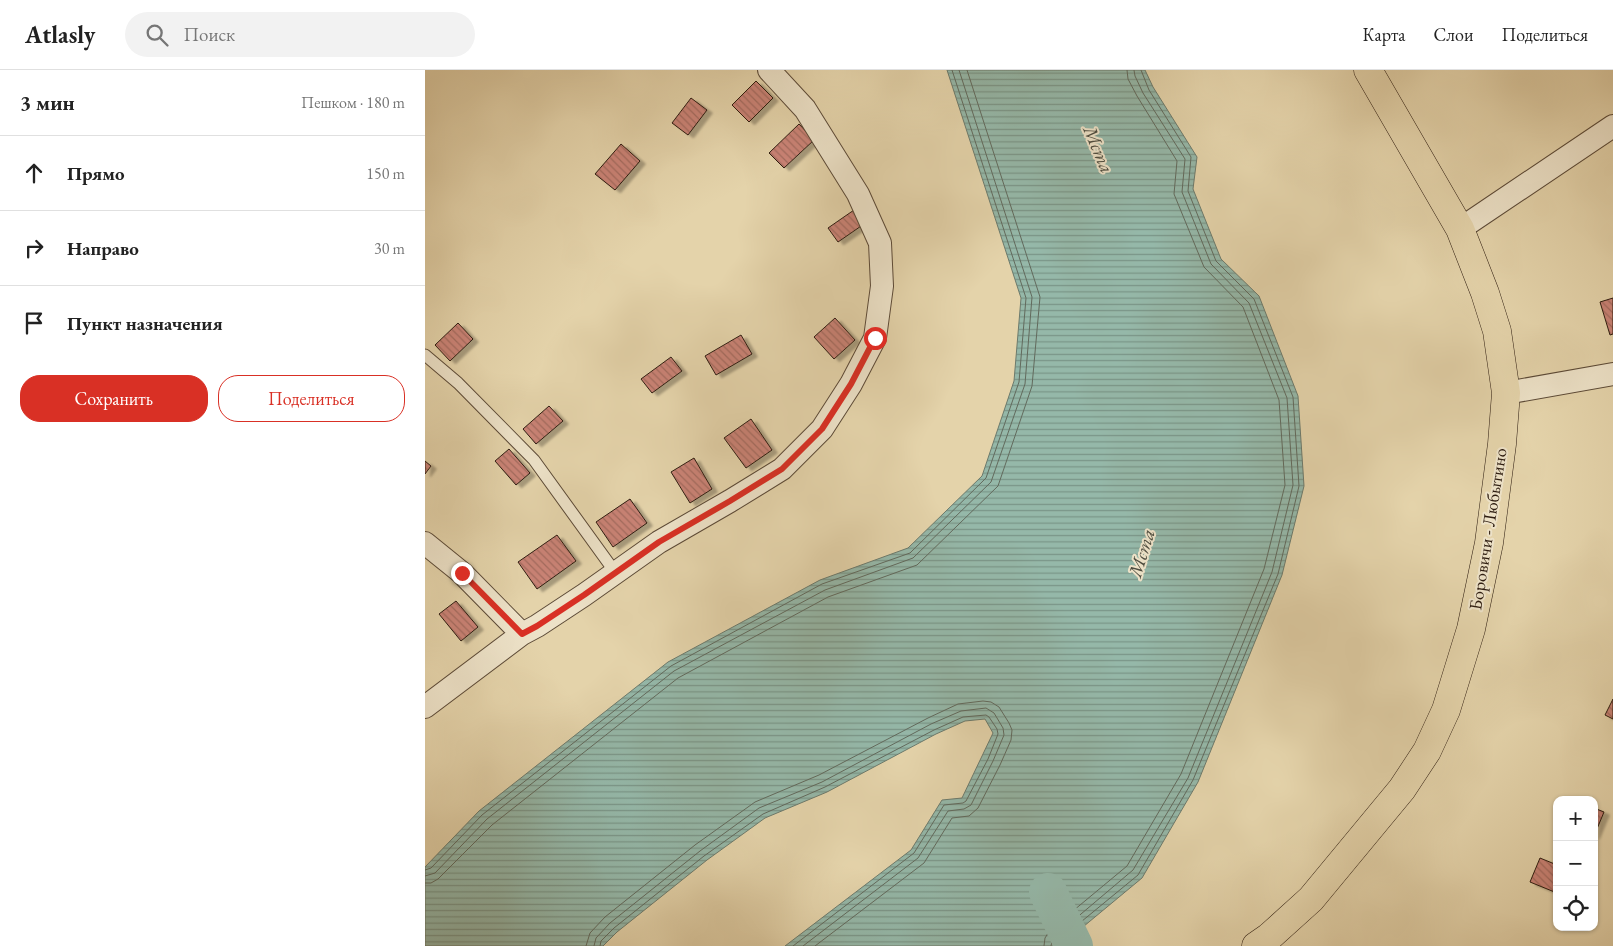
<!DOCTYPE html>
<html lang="ru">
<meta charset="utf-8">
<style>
body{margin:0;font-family:"EB Garamond",serif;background:#f2f2f2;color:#222}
.controls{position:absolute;right:15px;bottom:15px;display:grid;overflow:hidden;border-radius:10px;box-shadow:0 1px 4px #0004}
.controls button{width:45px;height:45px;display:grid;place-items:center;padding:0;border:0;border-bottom:1px solid #e0e0e0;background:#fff;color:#222;font:25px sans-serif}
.stop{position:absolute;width:15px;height:15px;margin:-11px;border:4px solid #d93025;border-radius:50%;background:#fff}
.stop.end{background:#d93025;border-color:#fff;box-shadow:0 1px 5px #0008}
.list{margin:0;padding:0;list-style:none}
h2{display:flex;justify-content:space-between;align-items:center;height:65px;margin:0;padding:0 20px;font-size:21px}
h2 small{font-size:16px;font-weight:400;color:#767676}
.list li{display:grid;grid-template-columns:32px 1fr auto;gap:15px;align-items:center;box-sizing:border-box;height:75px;padding:0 20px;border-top:1px solid #e0e0e0}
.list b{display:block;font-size:19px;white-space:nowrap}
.list em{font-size:16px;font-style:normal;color:#767676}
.actions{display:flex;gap:10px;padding:15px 20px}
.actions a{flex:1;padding:11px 0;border:1px solid #d93025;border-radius:20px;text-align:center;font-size:18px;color:#d93025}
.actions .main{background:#d93025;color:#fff}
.icon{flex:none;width:28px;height:28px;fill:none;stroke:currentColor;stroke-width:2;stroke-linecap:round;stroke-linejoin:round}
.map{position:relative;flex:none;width:1188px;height:876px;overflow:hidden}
header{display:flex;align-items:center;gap:30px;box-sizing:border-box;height:70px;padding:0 25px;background:#fff;border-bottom:1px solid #e0e0e0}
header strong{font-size:24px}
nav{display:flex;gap:28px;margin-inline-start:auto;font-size:18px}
.search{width:350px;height:45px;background:#f2f2f2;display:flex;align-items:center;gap:12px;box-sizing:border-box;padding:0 18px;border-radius:28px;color:#767676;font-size:19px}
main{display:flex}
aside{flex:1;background:#fff}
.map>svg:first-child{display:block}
.water{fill:url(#water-rules);stroke:#6c7a6c}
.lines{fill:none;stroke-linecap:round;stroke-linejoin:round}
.shore{stroke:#626a5d;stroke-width:1}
.river{stroke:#95b8a9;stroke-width:38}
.building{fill:url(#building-back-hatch);stroke:#2e1d11;filter:url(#shadow)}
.lane-casing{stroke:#5c4a37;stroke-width:13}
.street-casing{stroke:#5c4a37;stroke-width:24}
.primary-casing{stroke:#2e1d11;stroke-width:29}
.lane{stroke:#ede2c8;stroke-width:11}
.street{stroke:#ede2c8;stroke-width:22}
.primary{stroke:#e4d3aa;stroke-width:28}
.route{stroke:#d93025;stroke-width:6}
.labels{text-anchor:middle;stroke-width:4;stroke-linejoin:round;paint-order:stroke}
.street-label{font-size:18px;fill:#2e1d11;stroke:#ede2c8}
.water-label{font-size:19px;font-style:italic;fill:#4d4c3f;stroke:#ede2c8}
</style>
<header>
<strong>Atlasly</strong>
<div class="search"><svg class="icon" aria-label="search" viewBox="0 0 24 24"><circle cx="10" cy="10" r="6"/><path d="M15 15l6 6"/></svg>Поиск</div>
<nav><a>Карта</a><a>Слои</a><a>Поделиться</a></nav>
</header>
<main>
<aside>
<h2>3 мин<small>Пешком · 180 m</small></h2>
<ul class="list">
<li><svg class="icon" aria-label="ahead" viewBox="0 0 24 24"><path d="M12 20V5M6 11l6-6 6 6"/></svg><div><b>Прямо</b></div><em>150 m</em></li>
<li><svg class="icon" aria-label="right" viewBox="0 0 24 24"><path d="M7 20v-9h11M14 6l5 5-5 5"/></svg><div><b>Направо</b></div><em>30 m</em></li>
<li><svg class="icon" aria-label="arrive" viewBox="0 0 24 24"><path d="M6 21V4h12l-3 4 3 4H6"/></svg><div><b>Пункт назначения</b></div></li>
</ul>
<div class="actions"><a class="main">Сохранить</a><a>Поделиться</a></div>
</aside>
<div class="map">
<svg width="1188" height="876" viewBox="0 0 1188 876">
<defs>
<pattern id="water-rules" width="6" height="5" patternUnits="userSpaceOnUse" patternTransform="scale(1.25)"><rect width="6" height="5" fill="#95b8a9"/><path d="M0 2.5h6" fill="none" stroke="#7a9588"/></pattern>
<pattern id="building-back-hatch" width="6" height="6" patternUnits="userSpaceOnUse" patternTransform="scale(1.25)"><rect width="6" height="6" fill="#ca8376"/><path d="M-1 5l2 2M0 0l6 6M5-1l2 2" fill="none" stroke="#a46b5f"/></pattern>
<filter id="shadow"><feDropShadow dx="5.5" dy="3" stdDeviation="1" flood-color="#0004"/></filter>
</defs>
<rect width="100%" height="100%" fill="#e4d3aa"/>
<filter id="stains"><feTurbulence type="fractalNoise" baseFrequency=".004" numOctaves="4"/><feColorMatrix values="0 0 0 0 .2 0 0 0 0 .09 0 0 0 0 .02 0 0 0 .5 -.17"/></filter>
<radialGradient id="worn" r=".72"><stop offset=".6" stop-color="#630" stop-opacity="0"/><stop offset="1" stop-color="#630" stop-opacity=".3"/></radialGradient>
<path class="water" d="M522,0H720L728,17L772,87L768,119L796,189L834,226L873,326L879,416L857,505L773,712L717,808L635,876H360L486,780L517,730L537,728L568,663L560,649L540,651L511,664L402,722L340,748L282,790L192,862L178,876H0V797L54,741L243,592L395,510L483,478L557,406L589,311L596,228Z"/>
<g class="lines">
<path class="shore" d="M0,800L6,798L57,745L246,596L397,514L485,483L561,408L594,312L601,228L527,0
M0,806L10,803L62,749L249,601L400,520L488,488L566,412L600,314L607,227L534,0
M0,813H6L13,809L67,755L253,608L403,527L492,495L573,416L607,316L615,227L542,0
M161,876L165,863L180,847L270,775L330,732L394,705L503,648L533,634L558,631L566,632L574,637L584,653L587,660L586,670L575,695L553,738L544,746L527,748L499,793L390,876
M169,876L171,868L185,853L275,781L334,738L397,712L506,654L536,641L561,638L569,643L578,658L579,665L568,691L546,735L539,739L523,741L493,788L378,876
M175,876L176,871L189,858L279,786L338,744L400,717L509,660L538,647L561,645L564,647L572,659L573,664L563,689L541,731L538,733L519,735L489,783L368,876
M619,876L620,868L625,860L702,796L756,704L839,499L860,415L854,330L818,237L779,197L749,124L752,91L712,26L703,9L702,0
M626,876L627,871L630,866L708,800L763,708L847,502L868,415L862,328L824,233L786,194L757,122L760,89L718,23L710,6L709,0
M633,876L634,870L713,805L768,710L853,504L874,416L868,327L829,229L791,191L763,121L766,87L724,20L716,0"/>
<path class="river" d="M623,822L649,876"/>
</g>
<path class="building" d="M331,11L348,28L324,52L307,35Z
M266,28L282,40L263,65L247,53Z
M374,54L389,70L359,98L344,83Z
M196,74L215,91L190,120L170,104Z
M429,140L439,154L413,172L403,158Z
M1188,228V264L1185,265L1175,232Z
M410,248L430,270L409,289L389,267Z
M33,253L48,269L25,291L10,275Z
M316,265L327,284L291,305L280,286Z
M246,287L257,301L227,323L216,309Z
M124,336L138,351L111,374L98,359Z
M326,349L347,380L321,398L299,368Z
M84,379L105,403L91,415L70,391Z
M269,388L287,419L265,433L246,402Z
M0,391L6,396L0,404Z
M205,429L222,453L188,477L171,452Z
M132,465L151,491L112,519L93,492Z
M31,531L53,557L36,571L14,544Z
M1188,629V649L1180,645Z
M1169,738L1179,742L1169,766Z
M1115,788L1132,795V823L1105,812Z"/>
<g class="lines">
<defs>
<path id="lane" d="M0,285L33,313L109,390L190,502"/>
<path id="street" d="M1035,159L1188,56
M1081,323L1188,304
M0,473L37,503L97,564
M0,637L97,564L112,556L159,525L234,472L305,431L357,399L397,359L426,314L450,268L457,216L455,173L433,124L380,39L344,0"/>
<path id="primary" d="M831,876L844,867L886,829L977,719L1002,681L1021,640L1046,559L1064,473L1077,374L1081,323L1072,261L1060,223L1035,159L943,0"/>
</defs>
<use href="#lane" class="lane-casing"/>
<use href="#street" class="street-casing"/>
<use href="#primary" class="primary-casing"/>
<use href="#lane" class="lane"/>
<use href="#street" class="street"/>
<use href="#primary" class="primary"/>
</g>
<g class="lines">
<path class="route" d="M37,503L97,564L112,556L159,525L234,472L305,431L357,399L397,359L426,314L450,268"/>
</g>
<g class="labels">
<g class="street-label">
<text transform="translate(1063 459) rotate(-81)" y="6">Боровичи - Любытино</text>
</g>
<g class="water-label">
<text transform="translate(674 79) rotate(67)" y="7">Мста</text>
<text transform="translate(716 483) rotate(-73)" y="7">Мста</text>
</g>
</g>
<rect width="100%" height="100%" filter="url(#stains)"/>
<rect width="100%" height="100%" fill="url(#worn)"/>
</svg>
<div class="controls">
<button>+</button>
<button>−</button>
<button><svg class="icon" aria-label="locate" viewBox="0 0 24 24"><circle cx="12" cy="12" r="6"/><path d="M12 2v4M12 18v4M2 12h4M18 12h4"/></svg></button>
</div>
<div class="stop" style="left:450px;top:268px"></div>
<div class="stop end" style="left:37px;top:503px"></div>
</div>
</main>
